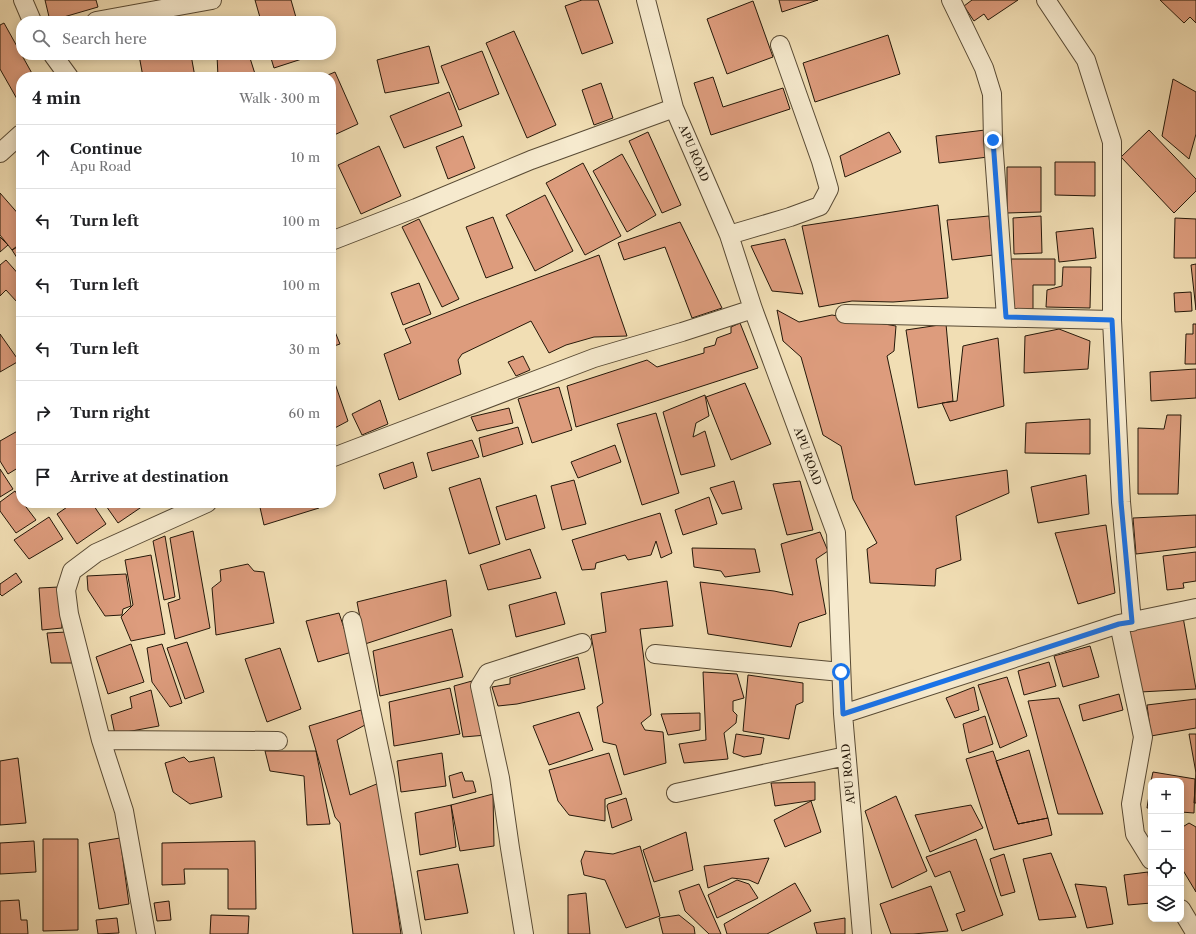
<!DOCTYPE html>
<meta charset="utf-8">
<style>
body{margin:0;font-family:"Libre Caslon Text",serif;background:#f6f6f6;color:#202124}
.controls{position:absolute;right:12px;bottom:12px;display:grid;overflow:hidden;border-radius:8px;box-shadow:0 2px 10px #0003}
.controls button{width:36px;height:36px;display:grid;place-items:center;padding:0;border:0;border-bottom:1px solid #e0e0e0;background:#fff;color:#202124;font:20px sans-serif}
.stop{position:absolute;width:12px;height:12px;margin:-9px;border:3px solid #1a73e8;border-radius:50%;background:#fff}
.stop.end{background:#1a73e8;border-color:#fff;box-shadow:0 1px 4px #0008}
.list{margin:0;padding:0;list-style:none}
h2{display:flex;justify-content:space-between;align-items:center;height:52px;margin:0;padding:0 16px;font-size:17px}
h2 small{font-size:13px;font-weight:400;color:#757577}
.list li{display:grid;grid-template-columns:26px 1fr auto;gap:12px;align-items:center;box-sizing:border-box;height:64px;padding:0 16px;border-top:1px solid #e0e0e0}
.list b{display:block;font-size:15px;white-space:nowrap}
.list p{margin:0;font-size:13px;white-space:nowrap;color:#757577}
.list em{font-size:13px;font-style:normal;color:#757577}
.icon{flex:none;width:22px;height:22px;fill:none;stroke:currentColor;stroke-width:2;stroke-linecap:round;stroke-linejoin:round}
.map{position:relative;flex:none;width:1196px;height:934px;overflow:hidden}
.search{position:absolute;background:#fff;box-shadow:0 2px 10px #0003;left:16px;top:16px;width:320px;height:44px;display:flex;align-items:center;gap:10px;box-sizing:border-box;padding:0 14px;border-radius:16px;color:#757577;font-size:15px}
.panel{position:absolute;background:#fff;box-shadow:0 2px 10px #0003;left:16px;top:72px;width:320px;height:436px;border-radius:16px}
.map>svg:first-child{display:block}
.building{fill:#dd9c7d;stroke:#251809}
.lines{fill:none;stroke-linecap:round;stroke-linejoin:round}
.minor-casing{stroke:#584a34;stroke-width:20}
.minor{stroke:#f6eace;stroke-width:18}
.route{stroke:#1a73e8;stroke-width:5}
.labels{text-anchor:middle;stroke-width:3.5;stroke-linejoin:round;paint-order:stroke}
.street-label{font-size:11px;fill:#251809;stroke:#f6eace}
</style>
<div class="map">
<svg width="1196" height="934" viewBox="0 0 1196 934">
<rect width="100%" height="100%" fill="#f1deb4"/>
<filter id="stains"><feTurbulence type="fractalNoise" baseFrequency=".005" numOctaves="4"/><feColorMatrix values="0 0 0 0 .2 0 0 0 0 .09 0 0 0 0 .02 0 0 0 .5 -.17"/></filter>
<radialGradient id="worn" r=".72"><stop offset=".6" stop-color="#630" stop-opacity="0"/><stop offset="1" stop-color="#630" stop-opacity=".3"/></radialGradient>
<path class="building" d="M45,0H96L98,7L50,21Z
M255,0H291L297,21H261Z
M582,0H598L613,43L582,54L565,6Z
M779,0H818L782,12Z
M972,0H1018L988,20L984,14L974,21L964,6Z
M1160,0H1196V23L1190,17L1184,23Z
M753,1L773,57L727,74L707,19Z
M4,23L34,77H21V106L0,69V25Z
M514,31L556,125L527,138L486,43Z
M888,35L900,74L815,102L803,63Z
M429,46L439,83L385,93L377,60Z
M482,51L499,94L459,110L441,66Z
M139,55H191L195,77H143Z
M217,55H249L256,77H218Z
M270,55H307L308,57L274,68Z
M335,72L358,124L332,136L331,133V77H323Z
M713,77L723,107L783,88L790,109L711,135L694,83Z
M1173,79L1196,92V134L1189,159L1162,136Z
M601,83L613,118L594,125L582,90Z
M449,92L462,126L404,148L390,116Z
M985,130L988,157L939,163L936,136Z
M1149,130L1196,179V191L1174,213L1121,157Z
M648,132L681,205L662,213L629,141Z
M889,132L901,152L845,177L840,156Z
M463,136L475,168L448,179L436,147Z
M379,146L401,196L361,214L338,165Z
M622,154L656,215L627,232L593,171Z
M1055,162H1095V196L1055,195Z
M583,163L621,236L585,255L546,183Z
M1007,167H1041V212L1007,213Z
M0,193L21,217V243L12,250L0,235Z
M545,195L573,251L535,271L506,215Z
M938,205L948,298L893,302L852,301L819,307L802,226Z
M989,216L993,255L952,260L947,220Z
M1041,216L1042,253L1014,254L1013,218Z
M493,217L513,268L486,278L466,227Z
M1175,218L1196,219V258H1174Z
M419,219L459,299L442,307L402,227Z
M680,222L722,308L692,318L665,247L624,260L618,243Z
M1093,228L1096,258L1059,262L1056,232Z
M0,237L8,245L0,252Z
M785,239L803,294L772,291L751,246Z
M21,245V264L12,250Z
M599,255L627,336L594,337L566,345L549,353L531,321L462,354L458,360L461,374L399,400L384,354L411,343L405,329L476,301Z
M1011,259H1055V285H1033V309H1011Z
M6,260L21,277V299L17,302L6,290L0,296V265Z
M1196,264V310L1191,265Z
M1063,267H1091L1090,308L1046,307L1047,290L1062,286Z
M419,283L431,314L403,325L391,293Z
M1191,292L1192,311L1175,312L1174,293Z
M777,310L799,322L832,315L896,326L894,351L887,356L915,485L1007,470L1009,493L956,516L961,560L936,569L935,586L870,583L867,549L877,543L853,499L841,446L823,435L801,357L783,341Z
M331,322L340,344L331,347Z
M740,323L758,368L576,427L567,386L647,360L657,367L704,353V348L715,345L717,338L731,333V327Z
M946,324L953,401L918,408L906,330Z
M1193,324H1196V364H1185L1186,334H1193Z
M1059,329L1090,341L1088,369L1024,373L1025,336Z
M0,334L19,361L0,372Z
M998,338L1004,406L950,421L942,403L957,401L963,346Z
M523,356L530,370L516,376L508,362Z
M1196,369V398L1151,401L1150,372Z
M331,372L348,421L331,430Z
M745,383L771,444L731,460L706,397Z
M559,387L572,430L532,443L518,399Z
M705,395L709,416L696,423L693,437L705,431L715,466L681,475L663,412Z
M380,400L388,424L362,435L352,414Z
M509,408L513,423L477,431L471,417Z
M656,413L679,493L642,505L617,424Z
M1167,415H1181L1178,494H1138V428L1164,429Z
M1090,419V454L1025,453L1026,423Z
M518,427L523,444L483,457L479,438Z
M21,429V466L8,474L0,461V441Z
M472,440L479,457L432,471L427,453Z
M615,445L621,462L578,478L571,462Z
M413,462L417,477L384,489L379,474Z
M0,469L13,489L0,497Z
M1086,475L1089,514L1038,523L1031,487Z
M480,478L500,544L469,554L449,488Z
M574,480L586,524L562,530L551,486Z
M734,481L742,509L722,514L710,488Z
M800,481L813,530L787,535L773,484Z
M15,491L21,500V503H23L36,520L16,533L0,511V502Z
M536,495L545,528L506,540L496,507Z
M709,497L717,524L683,535L675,510Z
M73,503H92L106,524L77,544L57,514Z
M104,503H141L143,506L118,523Z
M259,503H318L319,508L264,525Z
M660,513L672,553L661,558L656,541L651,555L628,560L625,555L596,563L595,569L582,570L572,540Z
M1196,515V547L1136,554L1133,518Z
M49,517L63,539L29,559L14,540Z
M1106,525L1115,593L1078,604L1055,533Z
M193,531L210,628L175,639L168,603L180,599L170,538Z
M820,532L828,551L816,559L826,614L799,623L791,647L708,634L700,582L774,591L793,595L781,544Z
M165,536L175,597L164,600L153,541Z
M692,548L755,549L760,572L725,577L721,571L694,567Z
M530,549L541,578L488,590L480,565Z
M1196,552V581L1183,583L1184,588L1167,590L1163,556Z
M151,555L165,634L131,641L121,617L133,605L125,560Z
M248,564L254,571L264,572L274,623L216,635L212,588L221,581L220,570Z
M16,573L22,582L2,596L0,594V584Z
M126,574L131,606L123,609L122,615L105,616L88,590L87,576Z
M446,580L451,616L365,644L357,602Z
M667,581L673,626L640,629L651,715L641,723L645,730L663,732L666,763L624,775L616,745L603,742L597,707L603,703L591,635L606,632L601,593Z
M59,587L62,628L42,630L39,588Z
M556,592L565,624L516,637L509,605Z
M339,613L352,652L318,662L306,621Z
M1183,617L1196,689L1140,692L1127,629Z
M452,629L463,677L380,696L373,651Z
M67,632L72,663H51L47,633Z
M187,642L204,692L185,699L167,648Z
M131,644L144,682L108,694L96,657Z
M162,644L182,703L170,707L152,682L147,648Z
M1090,646L1099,677L1063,687L1054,656Z
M280,648L301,709L267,722L245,659Z
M578,657L585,689L517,704L498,706L492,687L510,684V678Z
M1049,662L1056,686L1024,695L1018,671Z
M703,672L737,674L744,698L733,701V711L737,715L736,723L724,733L728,759L684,763L679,744L706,740Z
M748,675L803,683V702L796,705L789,739L743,731Z
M1007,677L1027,736L1000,748L978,685Z
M472,681L487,735L463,737L454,686Z
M974,687L979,710L955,718L946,698Z
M450,688L460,734L394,746L389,702Z
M151,690L159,726L115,734L111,715L132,708L130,697Z
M1119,694L1123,710L1083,721L1079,705Z
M1059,698L1103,814H1058L1028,701Z
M1196,699V728L1151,736L1147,705Z
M361,710L365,725L337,740L350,795L379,783L401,934H353L340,823L335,817L309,726Z
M579,712L593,750L549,765L533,726Z
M700,713V730L668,735L661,714Z
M985,716L993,744L969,753L963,724Z
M736,734L764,738L761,754L744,757L733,753Z
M1189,734H1196V803H1194L1196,773Z
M1029,750L1048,818L1018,824L996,761Z
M265,751H316L330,824L307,825L304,776L270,771Z
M993,751L1018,824L1048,818L1052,835L994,850L966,759Z
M442,753L446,786L401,792L397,761Z
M609,753L622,794L605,799V821L569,815L558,801L549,770Z
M184,757L189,762L214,757L222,797L190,804L173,792L165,763Z
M18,758L26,823L0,825V761Z
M462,772L465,781H473L476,792L453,798L449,776Z
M1153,772L1195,779L1194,813L1181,812V781H1151Z
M815,782V800L775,806L771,783Z
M1151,783V808H1147Z
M493,794L494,846L460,851L451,805Z
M896,796L927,871L892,888L865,811Z
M626,798L632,820L612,828L607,806L608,804Z
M811,801L821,832L785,847L774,820Z
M451,805L456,847L420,855L415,813Z
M971,805L983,828L930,852L915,815Z
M1189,823L1196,827V892L1181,867V828Z
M686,832L693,870L654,882L643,850Z
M120,838L129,904L99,909L89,843Z
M43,839H78V930L43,931Z
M976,839L1003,915L962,931L956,914L965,911L950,871L935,877L926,857Z
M34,841L36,872L0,874V843Z
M255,841L256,909H228V869H184L185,884L162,885V843Z
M640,846L660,916L626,928L605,880L584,875L581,861L585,851L613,854Z
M1051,853L1076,917L1039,920L1023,859Z
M1004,854L1015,892L1001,896L990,859Z
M769,858L758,884L749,880L732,878L708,888L704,866Z
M458,864L468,913L425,920L417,871Z
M1148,872L1151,903L1128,905L1124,875Z
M737,880L749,884L758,898L717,918L708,895Z
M795,883L811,911L767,934H727L724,924Z
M699,884L721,934H709L685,911L679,891Z
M1075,884L1106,887L1113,924L1087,928Z
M931,886L948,931L913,934H891L880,904Z
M586,893L590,934H568V895Z
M19,900L21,920H27L28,934H0V901Z
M169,901L171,920L157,921L154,903Z
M211,915L249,916L248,934H210Z
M679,915L694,927L695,934H663L659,918Z
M117,918L119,933L98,934L96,920Z
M845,918V934H817L814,923Z"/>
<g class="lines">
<defs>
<path id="minor" d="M23,0L32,21
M646,0L674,108L729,235L753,309L836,533L843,714L862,934
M951,0L984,68L992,94L993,140L1006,317
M1046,0L1086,60L1112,142V320L1121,502L1132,622
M96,21L212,0
M53,55L69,77
M0,153L21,134
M729,235L790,217L820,206L829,189L821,161L780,45
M331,241L416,208L531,160L674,108
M845,314L1112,320
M331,458L594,358L682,332L753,309
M352,621L385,777L412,934
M1119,624L1143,737L1131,804L1135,834L1151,860
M655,654L841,672
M843,714L1119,624L1196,608
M101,740L278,741
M676,793L846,756
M1181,909L1196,934
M146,934L124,811L101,740L69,614L66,590L72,571L96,553L207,503
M524,934L510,848L500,778L480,686L488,673L582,643"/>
</defs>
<use href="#minor" class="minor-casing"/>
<use href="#minor" class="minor"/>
</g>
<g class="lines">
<path class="route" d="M841,672L843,714L1119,624L1132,622L1121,502L1112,320L1006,317L993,140"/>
</g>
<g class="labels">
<g class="street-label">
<text transform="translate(694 153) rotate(67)" y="4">APU ROAD</text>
<text transform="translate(808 456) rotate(70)" y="4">APU ROAD</text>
<text transform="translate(848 774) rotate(-95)" y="4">APU ROAD</text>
</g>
</g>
<rect width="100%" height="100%" filter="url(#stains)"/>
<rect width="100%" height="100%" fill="url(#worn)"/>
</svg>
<div class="controls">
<button>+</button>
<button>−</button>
<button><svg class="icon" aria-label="locate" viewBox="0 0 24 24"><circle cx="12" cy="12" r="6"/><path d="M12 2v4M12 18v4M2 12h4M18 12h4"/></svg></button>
<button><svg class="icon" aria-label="layers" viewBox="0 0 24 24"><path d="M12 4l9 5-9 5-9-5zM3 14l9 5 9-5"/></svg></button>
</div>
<div class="stop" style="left:841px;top:672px"></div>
<div class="stop end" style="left:993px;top:140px"></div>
<div class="search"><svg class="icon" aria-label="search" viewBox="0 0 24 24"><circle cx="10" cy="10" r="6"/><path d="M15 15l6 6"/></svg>Search here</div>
<section class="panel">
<h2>4 min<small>Walk · 300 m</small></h2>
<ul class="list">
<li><svg class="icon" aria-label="ahead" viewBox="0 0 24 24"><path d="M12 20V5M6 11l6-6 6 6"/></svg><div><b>Continue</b><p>Apu Road</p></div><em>10 m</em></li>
<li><svg class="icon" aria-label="left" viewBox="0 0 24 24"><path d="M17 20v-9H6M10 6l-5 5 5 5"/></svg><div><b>Turn left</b></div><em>100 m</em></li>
<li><svg class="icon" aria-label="left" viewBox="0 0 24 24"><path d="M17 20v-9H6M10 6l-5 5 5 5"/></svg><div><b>Turn left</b></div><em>100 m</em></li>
<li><svg class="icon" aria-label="left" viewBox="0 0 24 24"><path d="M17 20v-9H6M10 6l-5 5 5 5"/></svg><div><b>Turn left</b></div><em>30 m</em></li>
<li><svg class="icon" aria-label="right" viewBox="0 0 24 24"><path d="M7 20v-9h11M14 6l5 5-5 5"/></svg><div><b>Turn right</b></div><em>60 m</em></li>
<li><svg class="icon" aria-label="arrive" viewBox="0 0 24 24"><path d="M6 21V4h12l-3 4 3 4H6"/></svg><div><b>Arrive at destination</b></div></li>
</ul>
</section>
</div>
